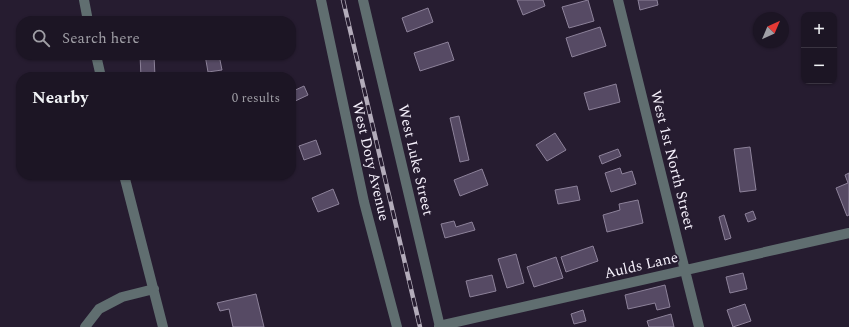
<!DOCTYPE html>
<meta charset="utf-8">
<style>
body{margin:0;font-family:Spectral,serif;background:#292231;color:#f1f3f6}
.controls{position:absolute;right:12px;top:12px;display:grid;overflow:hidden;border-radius:8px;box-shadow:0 1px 3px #0004}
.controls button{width:36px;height:36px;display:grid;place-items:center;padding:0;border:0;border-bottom:1px solid #3a3441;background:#1c1524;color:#f1f3f6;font:20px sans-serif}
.compass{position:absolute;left:753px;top:12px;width:36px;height:36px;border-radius:50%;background:#1c1524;box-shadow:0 1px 3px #0004;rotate:44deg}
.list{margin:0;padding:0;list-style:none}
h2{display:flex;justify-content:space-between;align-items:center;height:52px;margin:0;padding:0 16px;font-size:17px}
h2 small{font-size:13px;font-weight:400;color:#a09fa6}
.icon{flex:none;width:22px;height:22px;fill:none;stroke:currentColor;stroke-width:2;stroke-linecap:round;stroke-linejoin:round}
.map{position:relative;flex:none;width:849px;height:327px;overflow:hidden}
.search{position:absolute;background:#1c1524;box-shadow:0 1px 3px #0004;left:16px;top:16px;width:280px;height:44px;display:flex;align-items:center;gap:10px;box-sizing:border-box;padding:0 14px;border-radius:16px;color:#a09fa6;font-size:15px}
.panel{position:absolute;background:#1c1524;box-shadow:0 1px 3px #0004;left:16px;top:72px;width:280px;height:108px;border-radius:16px}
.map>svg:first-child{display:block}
.building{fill:#564a64;stroke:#8d829a}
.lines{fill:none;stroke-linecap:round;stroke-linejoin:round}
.minor{stroke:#606e70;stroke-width:10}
.rail-casing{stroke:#b3acba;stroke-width:4.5}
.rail{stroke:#261c30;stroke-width:3;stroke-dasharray:9;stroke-linecap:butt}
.labels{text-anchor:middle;stroke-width:3.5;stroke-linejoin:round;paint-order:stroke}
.street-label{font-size:15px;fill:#f7f2fd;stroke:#261c30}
</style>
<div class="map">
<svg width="849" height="327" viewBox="0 0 849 327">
<rect width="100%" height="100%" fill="#261c30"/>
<path class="building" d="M517,0H543L545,6L523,15Z
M588,0L594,21L569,28L562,7Z
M638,0H657L658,5L640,10Z
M428,8L433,22L407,32L402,18Z
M600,27L606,46L572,57L566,38Z
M448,42L454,60L420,71L414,53Z
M140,55H154L155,77H141Z
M205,55H219L222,70L208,72Z
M616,84L620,102L589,110L584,93Z
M304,86L308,95L291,103V92Z
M459,116L469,160L460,162L450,118Z
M555,133L566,150L547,161L536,145Z
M316,140L321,154L304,160L299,146Z
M750,147L756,190L740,192L734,149Z
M618,149L621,156L602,164L599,156Z
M620,168L622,174L632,171L636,184L611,192L605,173Z
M482,169L488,185L460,196L454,180Z
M849,173V215L847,216L836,188L848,183L845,175Z
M577,186L580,200L558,204L555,190Z
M333,189L339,204L318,212L312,198Z
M638,200L643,223L607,232L603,215L620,210L619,204Z
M753,211L756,219L748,222L745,214Z
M724,215L731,238L725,240L719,217Z
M454,221L456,227L472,222L475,230L445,238L441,224Z
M593,246L598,261L566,272L561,257Z
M516,254L524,283L507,288L498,259Z
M556,257L563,278L534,287L527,267Z
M743,273L747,289L730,293L726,277Z
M492,275L496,291L470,297L466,281Z
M665,285L670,307L657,310L655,303L628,309L625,295Z
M256,294L264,327H233L229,309L220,311L217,303Z
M745,304L751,321L733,327L727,310Z
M583,310L586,321L574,324L571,314Z
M671,314L674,327H649L647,321Z"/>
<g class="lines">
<path class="minor" d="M84,0L88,21
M321,0L364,202L397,327
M363,0L440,327
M618,0L699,327
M96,55L101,77
M124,175L163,327
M439,326L849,233
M85,327L99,309L122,297L154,289"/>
<defs>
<path id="rail" d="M343,0L420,327"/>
</defs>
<use href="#rail" class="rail-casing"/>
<use href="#rail" class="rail"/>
</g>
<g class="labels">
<g class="street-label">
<text transform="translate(416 160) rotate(77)" y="5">West Luke Street</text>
<text transform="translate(673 160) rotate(76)" y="5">West 1st North Street</text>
<text transform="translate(371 161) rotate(77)" y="5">West Doty Avenue</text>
<text transform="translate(641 265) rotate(-13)" y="5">Aulds Lane</text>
</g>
</g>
</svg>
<div class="controls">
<button>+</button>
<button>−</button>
</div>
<svg class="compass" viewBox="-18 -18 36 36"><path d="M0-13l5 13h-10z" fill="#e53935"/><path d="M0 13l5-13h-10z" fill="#a09fa6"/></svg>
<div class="search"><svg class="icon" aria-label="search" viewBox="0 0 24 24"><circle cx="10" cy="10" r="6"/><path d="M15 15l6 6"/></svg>Search here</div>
<section class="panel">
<h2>Nearby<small>0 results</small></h2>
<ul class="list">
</ul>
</section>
</div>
